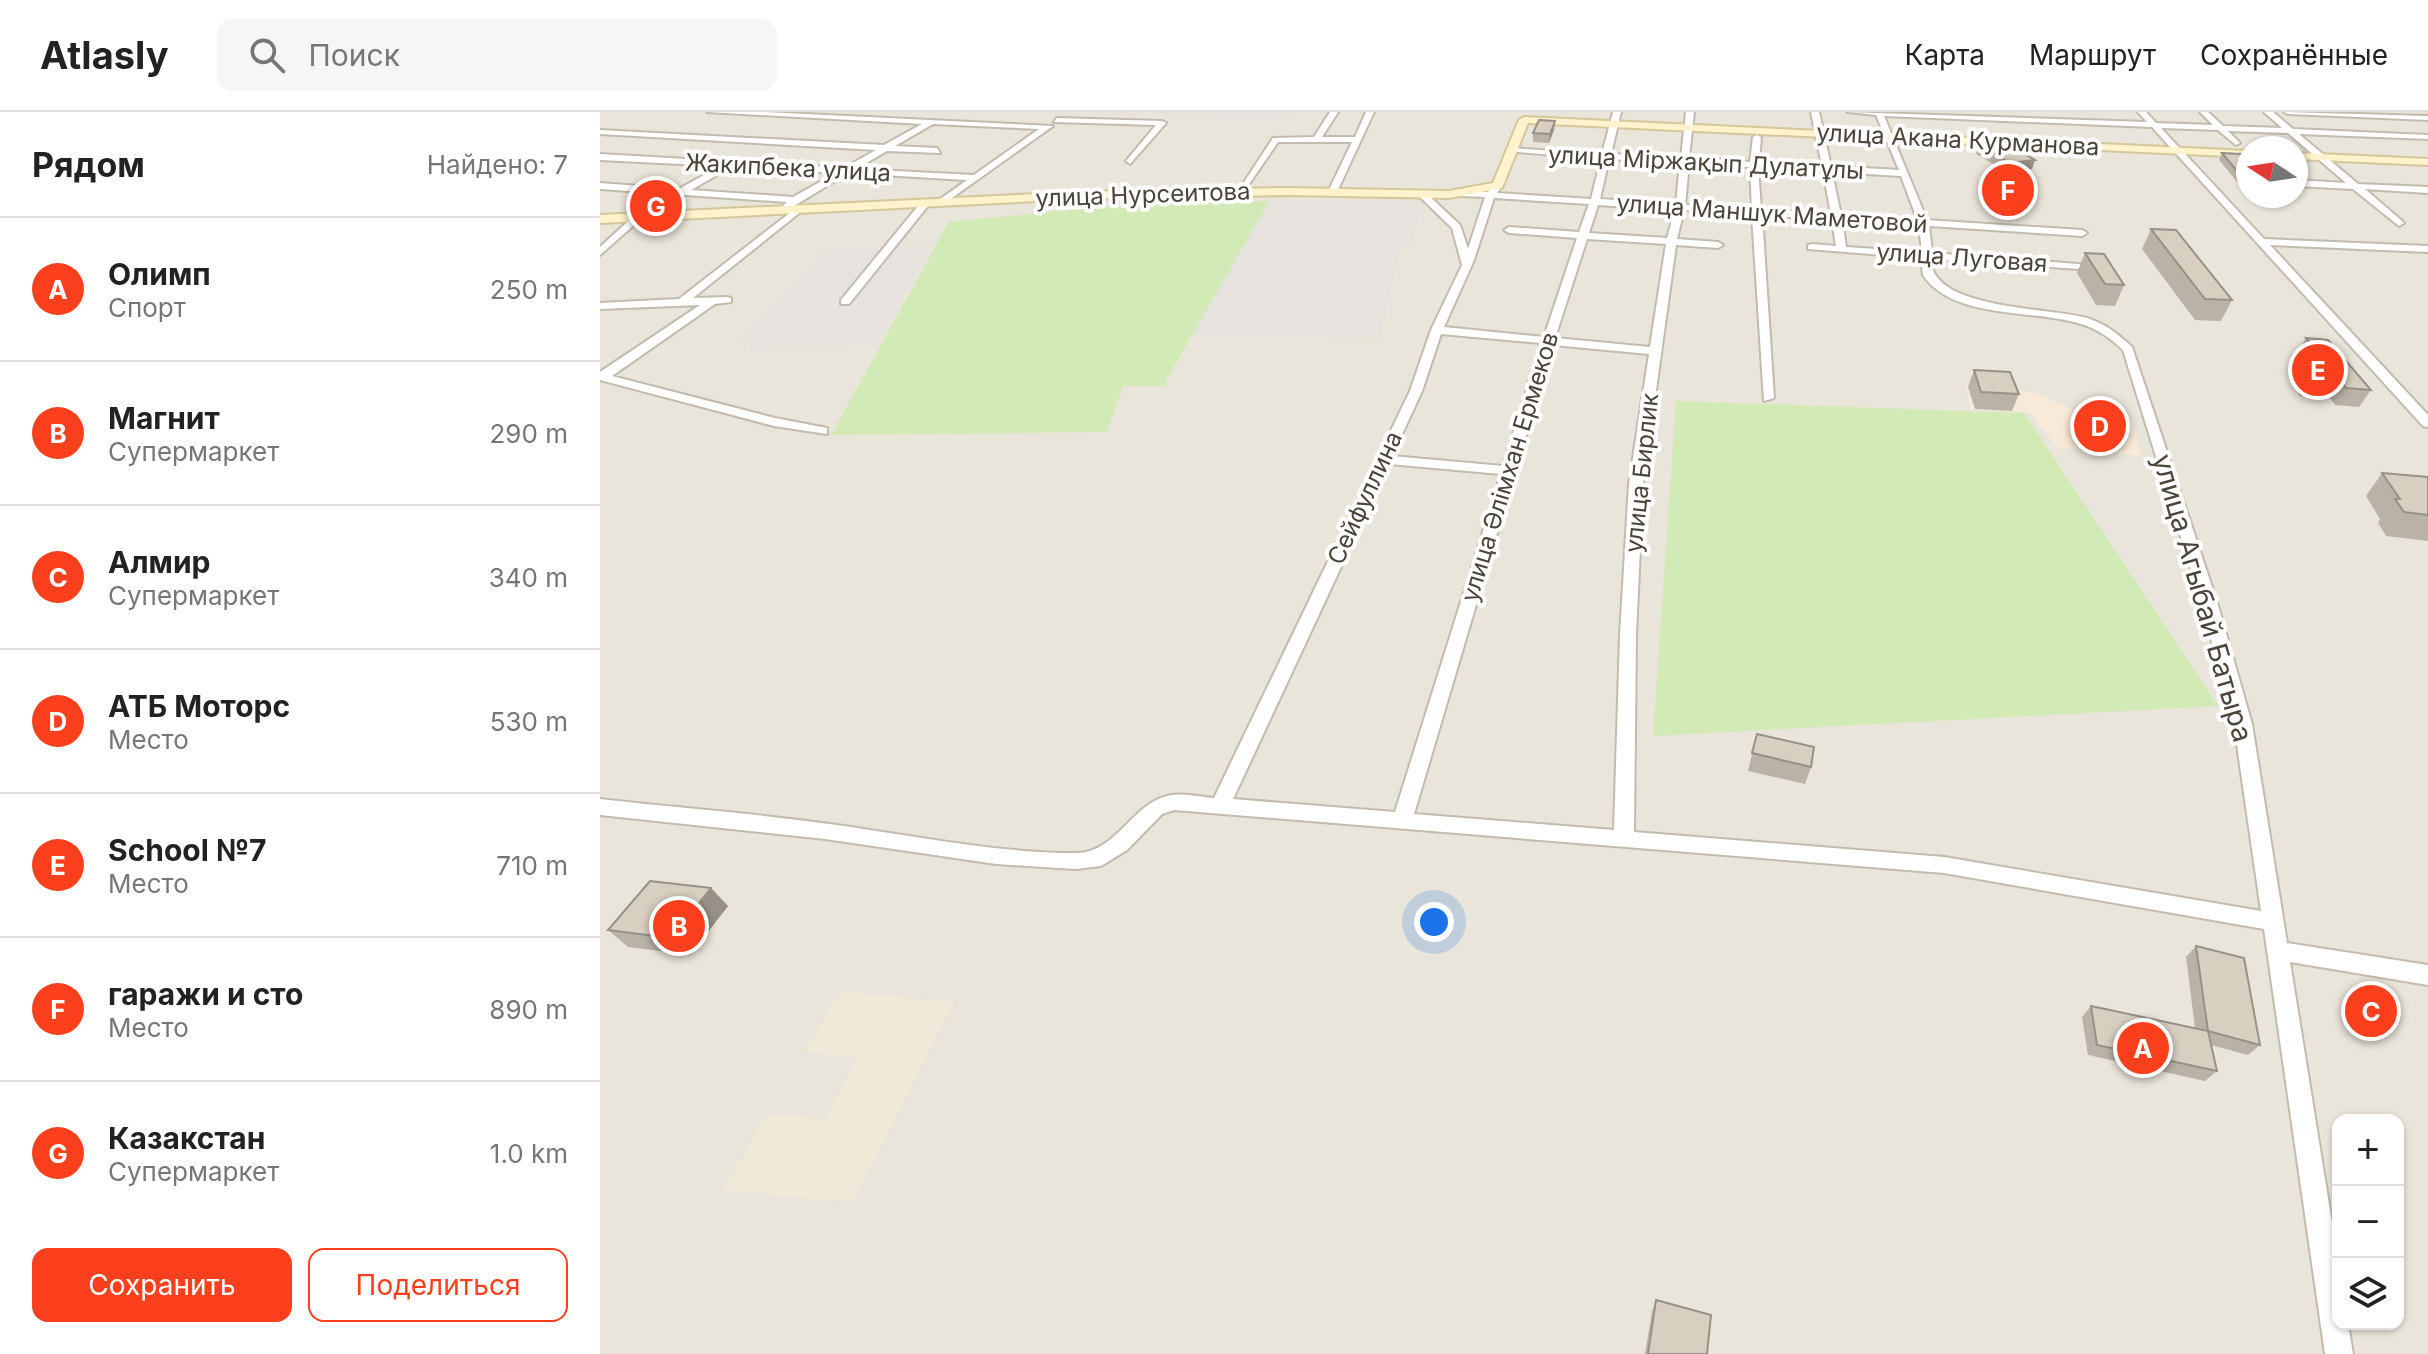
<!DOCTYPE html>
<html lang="ru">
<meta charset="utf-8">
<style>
body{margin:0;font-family:Inter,sans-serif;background:#f6f6f6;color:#222}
.controls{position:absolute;right:24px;bottom:24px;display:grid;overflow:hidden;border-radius:16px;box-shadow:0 2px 6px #0004}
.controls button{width:72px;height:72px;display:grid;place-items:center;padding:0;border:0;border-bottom:2px solid #e0e0e0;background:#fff;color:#222;font:40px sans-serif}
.compass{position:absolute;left:1636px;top:24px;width:72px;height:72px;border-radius:50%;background:#fff;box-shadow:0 2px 6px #0004;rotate:282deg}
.you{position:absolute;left:834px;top:810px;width:28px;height:28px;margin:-20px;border:6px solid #fff;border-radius:50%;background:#1a73e8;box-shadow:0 0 0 12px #1a73e833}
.badge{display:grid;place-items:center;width:52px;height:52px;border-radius:50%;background:#fc3f1d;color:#fff;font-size:26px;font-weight:700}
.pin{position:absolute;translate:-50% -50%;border:4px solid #fff;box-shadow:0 2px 8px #0006}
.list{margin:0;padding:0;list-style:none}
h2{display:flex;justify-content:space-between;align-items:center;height:104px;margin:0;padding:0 32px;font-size:34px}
h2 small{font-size:26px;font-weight:400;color:#767676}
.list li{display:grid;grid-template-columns:52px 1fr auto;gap:24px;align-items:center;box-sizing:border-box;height:144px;padding:0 32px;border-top:2px solid #e0e0e0}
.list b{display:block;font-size:30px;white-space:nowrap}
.list p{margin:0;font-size:26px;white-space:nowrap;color:#767676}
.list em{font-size:26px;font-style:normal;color:#767676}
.actions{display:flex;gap:16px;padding:24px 32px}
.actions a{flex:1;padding:18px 0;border:2px solid #fc3f1d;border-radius:16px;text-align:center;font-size:28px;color:#fc3f1d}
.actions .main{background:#fc3f1d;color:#fff}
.icon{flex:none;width:44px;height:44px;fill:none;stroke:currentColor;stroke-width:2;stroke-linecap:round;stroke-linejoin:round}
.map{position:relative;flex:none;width:1828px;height:1242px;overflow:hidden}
header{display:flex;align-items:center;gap:48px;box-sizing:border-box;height:112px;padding:0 40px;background:#fff;border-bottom:2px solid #e0e0e0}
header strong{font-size:38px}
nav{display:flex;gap:44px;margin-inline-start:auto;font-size:28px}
.search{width:560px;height:72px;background:#f6f6f6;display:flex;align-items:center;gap:20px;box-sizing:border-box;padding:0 28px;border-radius:16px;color:#767676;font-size:30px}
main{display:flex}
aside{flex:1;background:#fff}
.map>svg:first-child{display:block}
.residential{fill:#eae5da;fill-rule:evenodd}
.commercial{fill:#f7ead8}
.industrial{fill:#e6e2dd}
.education{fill:#efe8d6}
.green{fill:#d2eab5}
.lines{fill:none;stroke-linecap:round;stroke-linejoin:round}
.street-casing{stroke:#c2bbae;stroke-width:4}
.secondary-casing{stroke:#d6c79b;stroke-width:4}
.street{fill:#fff;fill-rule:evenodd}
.secondary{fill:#fff3cd;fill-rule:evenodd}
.wall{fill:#bab2a6}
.shaded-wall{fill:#979187}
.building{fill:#d8cfc1;stroke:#979187;stroke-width:2}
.labels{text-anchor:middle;stroke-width:8;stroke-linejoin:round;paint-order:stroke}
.far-street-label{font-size:24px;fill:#4b4439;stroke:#fff}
.street-label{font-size:28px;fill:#4b4439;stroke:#fff}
</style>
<header>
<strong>Atlasly</strong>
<div class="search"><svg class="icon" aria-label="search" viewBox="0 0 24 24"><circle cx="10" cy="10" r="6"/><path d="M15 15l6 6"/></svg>Поиск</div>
<nav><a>Карта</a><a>Маршрут</a><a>Сохранённые</a></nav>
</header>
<main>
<aside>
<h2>Рядом<small>Найдено: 7</small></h2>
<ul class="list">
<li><span class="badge">A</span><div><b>Олимп</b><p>Спорт</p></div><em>250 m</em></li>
<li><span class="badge">B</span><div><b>Магнит</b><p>Супермаркет</p></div><em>290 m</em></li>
<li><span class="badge">C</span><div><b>Алмир</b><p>Супермаркет</p></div><em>340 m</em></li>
<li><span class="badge">D</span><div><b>АТБ Моторс</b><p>Место</p></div><em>530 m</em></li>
<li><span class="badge">E</span><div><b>School №7</b><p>Место</p></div><em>710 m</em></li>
<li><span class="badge">F</span><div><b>гаражи и сто</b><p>Место</p></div><em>890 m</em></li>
<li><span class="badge">G</span><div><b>Казакстан</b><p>Супермаркет</p></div><em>1.0 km</em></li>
</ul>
<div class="actions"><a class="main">Сохранить</a><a>Поделиться</a></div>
</aside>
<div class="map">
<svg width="1828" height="1242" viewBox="0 0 1828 1242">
<rect width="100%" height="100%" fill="#f6f3ec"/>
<path class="residential" d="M0,0H1828V1242H0ZM1648,36H1696V84H1648ZM1738,1008H1798V1212H1738Z"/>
<path class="commercial" d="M1365,273L1401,275L1436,281L1474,298L1531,304L1541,344L1457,335L1430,301L1371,297Z"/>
<path class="industrial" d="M534,0H691L685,7L645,8Z
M669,89L825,91L811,130L801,132L780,226L593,221Z
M331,134L276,231L149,239L152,231H138L226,139Z"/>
<path class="education" d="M240,880L354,890L252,1090L123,1078L168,1002L225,1007L258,945L205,940Z"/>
<path class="green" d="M563,89H669L563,274H523L507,320L231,323L349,110Z
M1076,289L1424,301L1618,594L1053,624Z"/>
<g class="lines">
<defs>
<path id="street" d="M107,0H164L453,14L342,93L339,88L367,68L248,61L186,99L181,96L187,90L0,77V71L79,77L120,54L0,48V42L244,56L276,38L0,22V18L284,33L322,12ZM333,12L439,17L374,63L256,57L287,39L340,41L337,36L295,34ZM131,55L236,61L193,85L91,78Z
M730,0H738L722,25H755L766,0H774L736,82L728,80L752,30H678L643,81H637L673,26L714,25Z
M1013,0H1021L1011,42L1081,46L1086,0H1094L1089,46L1150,50L1153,25L1157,23L1161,25L1159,50L1222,54L1211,0H1219L1231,54L1299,58L1276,3L1247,0L1547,10L1538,0H1546L1556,11L1613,13L1600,0H1608L1623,14L1682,16L1664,0H1673L1693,17L1828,23V27L1699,22L1758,72L1828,75V81L1765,77L1802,109L1804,111L1799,114L1753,77L1696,74V68L1746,71L1688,21L1628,19L1640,31L1636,33L1618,18L1561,16L1664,127L1828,134V140L1670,133L1828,303V315L1823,314L1552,15L1284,4L1327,108L1482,118L1487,121L1482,124L1329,114L1332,141L1504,154L1508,155V159L1331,147C1330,199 1454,195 1490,207C1507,213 1519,223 1532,235L1617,490L1652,612L1687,831L1828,853V873L1690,850L1738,1148V1212H1748L1753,1242H1725L1664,817L1344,761L574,698L562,702L527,738L501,754L476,757L396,752L225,727L0,703V687C76,696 153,701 229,712C311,723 394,741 476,741C518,741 532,689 572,683C585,681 601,685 614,686L810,279L831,218L862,153L852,116L818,83L826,81L860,113L868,137L885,85L862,84L859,79L888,80L896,72L901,75L897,81L991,87L1001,47L906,39L910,36L1002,42ZM1009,47L1080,51L1076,92L1000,87ZM1089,52L1150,55L1152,97L1085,93ZM1158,56L1223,59L1231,102L1161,97ZM1232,60L1301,64L1317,107L1241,103ZM894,86L989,92L979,120L909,115L904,118L909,121L977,126L944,225L844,215L874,148ZM998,93L1075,98L1067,126L989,121ZM1084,98L1152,103L1164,289L1174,286L1162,103L1232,108L1236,134L1212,132L1208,133V137L1321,146L1323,163C1353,208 1434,197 1481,212C1498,217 1510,226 1523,238L1601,490L1634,612L1661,799L1344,745L1034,720L1036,523L1043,372L1076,133L1118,136L1123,133L1118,130L1077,127ZM1242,108L1319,113L1322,140L1246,135ZM987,127L1066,132L1050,235L955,226ZM841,222L941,231L903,354L792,344L822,279ZM953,233L1049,242L1029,372L1020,523L1014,718L814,702ZM789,352L901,362L795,700L633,687Z
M1684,0L1828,4V8L1688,2Z
M457,6L562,9L566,11L530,52L526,49L556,13L454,10Z
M323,88L331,90L249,192H241V188Z
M200,93L205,96L203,98L93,186L127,185L131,186V190L115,192L12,264L175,306L227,316V322L174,314L0,268V260L100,193L0,197V191L79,187Z
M35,103L43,105L0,143V135Z"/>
<path id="secondary" d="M924,5L1648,39V45L928,11L902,76L849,86L686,83L478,87L0,111V103L478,80L686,76L849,79L893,71L919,8Z
M1696,41L1828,47V53L1696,47Z"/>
</defs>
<use href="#street" class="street-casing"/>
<use href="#secondary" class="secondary-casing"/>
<use href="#street" class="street"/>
<use href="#secondary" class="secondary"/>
</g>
<path class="wall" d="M955,9L954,18L949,31L933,30V21Z
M1379,33L1432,57L1407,60L1376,42Z
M1622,41L1648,50V83L1619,48Z
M1649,84H1673L1672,87L1650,86Z
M1551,117L1632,188L1621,209L1595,208L1542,137Z
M1485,141L1524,173L1515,194L1496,193L1477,161Z
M1706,226L1771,278L1759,295L1735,293L1730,286L1700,284L1691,271L1701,254L1706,255L1696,243Z
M1374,258L1419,282L1412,299L1375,297L1368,275Z
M1782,361L1828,365V429L1786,424L1778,411L1780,407L1766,384Z
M1157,622L1211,655L1205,672L1148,659Z
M111,776L128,794L90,843L28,835L8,818Z
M1596,834L1660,933L1648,943L1611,933L1617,959L1605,969L1488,943L1482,905L1491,894L1595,916L1586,845Z
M1056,1188L1107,1242H1045L1052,1199Z"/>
<path class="shaded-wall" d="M955,9L954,18L949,31L950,22Z
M1435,48L1432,57L1407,60L1410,51Z
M111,776L128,794L90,843L71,826Z"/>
<path class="building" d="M939,8L955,9L950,22L933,21Z
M1379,33L1417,38L1435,48L1410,51Z
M1622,41L1641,42L1648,50V72Z
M1551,117L1576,118L1632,188L1605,187Z
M1485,141L1504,142L1524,173L1505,172Z
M1706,226L1728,228L1771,278L1746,276L1740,269L1711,267L1701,254L1731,256Z
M1374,258L1410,260L1419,282L1381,280Z
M1782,361L1828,365V403L1804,400L1795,387H1800Z
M1157,622L1214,635L1211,655L1152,641Z
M50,769L111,776L71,826L8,818Z
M1596,834L1644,846L1660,933L1608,919Z
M1491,894L1608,919L1617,959L1497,933Z
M1056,1188L1111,1203L1107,1242H1048Z"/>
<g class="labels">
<g class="far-street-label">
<text transform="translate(1358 28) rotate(3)" y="8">улица Акана Курманова</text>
<text transform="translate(1106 51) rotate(3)" y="8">улица Міржақып Дулатұлы</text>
<text transform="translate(188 56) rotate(3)" y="8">Жакипбека улица</text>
<text transform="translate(543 83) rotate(-2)" y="8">улица Нурсеитова</text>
<text transform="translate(1172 102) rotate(4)" y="8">улица Маншук Маметовой</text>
<text transform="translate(1362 146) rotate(4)" y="8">улица Луговая</text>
<text transform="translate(910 355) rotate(-73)" y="8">улица Әлімхан Ермеков</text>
<text transform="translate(1042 361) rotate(-84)" y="8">улица Бирлик</text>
<text transform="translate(765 386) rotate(-65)" y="8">Сейфуллина</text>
</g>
<g class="street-label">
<text transform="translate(1603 486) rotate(74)" y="10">улица Агыбай Батыра</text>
</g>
</g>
</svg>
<div class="controls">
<button>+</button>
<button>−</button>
<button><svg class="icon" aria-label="layers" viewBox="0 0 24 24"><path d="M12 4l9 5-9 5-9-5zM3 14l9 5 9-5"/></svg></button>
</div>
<svg class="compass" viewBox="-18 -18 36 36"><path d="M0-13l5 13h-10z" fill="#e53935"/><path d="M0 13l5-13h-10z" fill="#767676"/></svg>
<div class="you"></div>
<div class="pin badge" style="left:1543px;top:936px">A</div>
<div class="pin badge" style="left:79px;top:814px">B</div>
<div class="pin badge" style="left:1771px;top:899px">C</div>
<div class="pin badge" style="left:1500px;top:314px">D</div>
<div class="pin badge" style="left:1718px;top:258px">E</div>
<div class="pin badge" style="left:1408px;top:78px">F</div>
<div class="pin badge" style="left:56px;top:94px">G</div>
</div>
</main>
